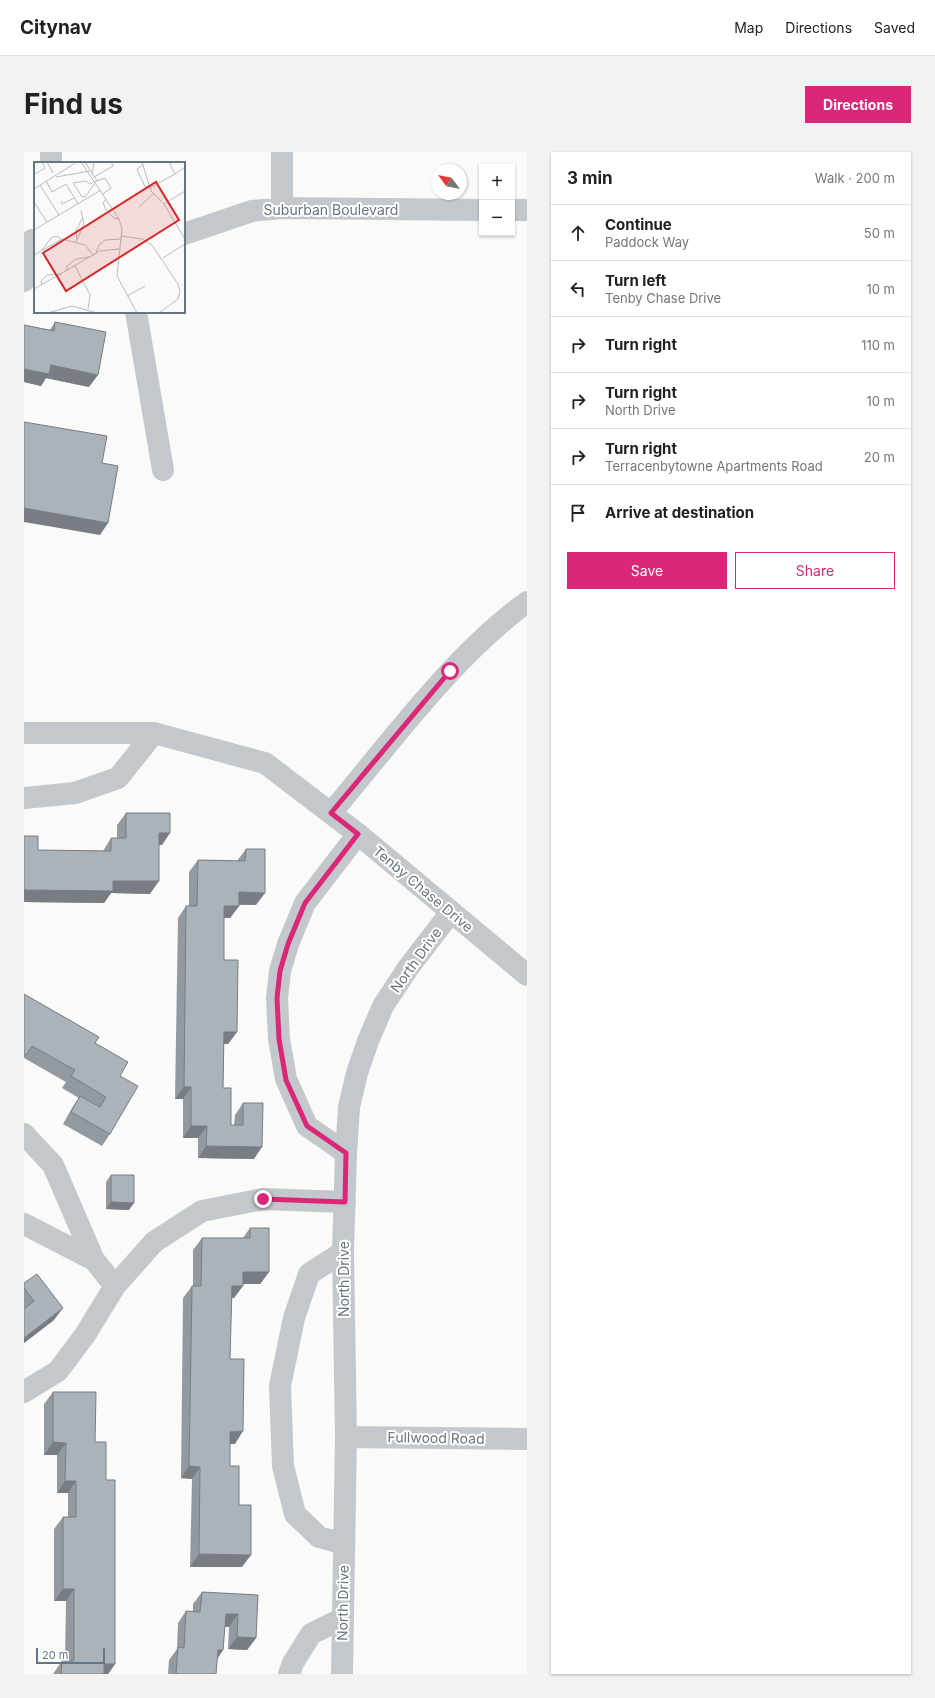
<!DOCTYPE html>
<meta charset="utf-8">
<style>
body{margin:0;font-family:Inter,sans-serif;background:#f2f2f2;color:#202124}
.controls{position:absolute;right:12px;top:12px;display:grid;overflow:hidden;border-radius:0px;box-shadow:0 1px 3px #0004}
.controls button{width:36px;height:36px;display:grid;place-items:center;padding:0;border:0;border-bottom:1px solid #e0e0e0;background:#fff;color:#202124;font:20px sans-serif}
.compass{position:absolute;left:407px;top:12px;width:36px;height:36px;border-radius:50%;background:#fff;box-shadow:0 1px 3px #0004;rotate:302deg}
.scale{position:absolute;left:12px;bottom:10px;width:69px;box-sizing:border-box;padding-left:4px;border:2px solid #657683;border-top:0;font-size:11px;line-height:14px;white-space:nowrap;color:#657683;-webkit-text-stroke:3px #fff;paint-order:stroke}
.stop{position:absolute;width:12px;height:12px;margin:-9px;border:3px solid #db2777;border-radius:50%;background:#fff}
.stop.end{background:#db2777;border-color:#fff;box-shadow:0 1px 4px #0008}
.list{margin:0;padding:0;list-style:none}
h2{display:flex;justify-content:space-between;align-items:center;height:52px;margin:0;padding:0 16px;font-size:17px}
h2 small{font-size:13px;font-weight:400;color:#757577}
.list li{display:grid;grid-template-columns:26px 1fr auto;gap:12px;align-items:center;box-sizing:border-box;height:56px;padding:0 16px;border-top:1px solid #e0e0e0}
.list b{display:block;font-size:15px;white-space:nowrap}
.list p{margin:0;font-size:13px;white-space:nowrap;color:#757577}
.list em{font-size:13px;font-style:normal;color:#757577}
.actions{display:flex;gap:8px;padding:12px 16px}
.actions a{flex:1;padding:9px 0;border:1px solid #db2777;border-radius:0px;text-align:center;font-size:14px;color:#db2777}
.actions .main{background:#db2777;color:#fff}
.icon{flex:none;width:22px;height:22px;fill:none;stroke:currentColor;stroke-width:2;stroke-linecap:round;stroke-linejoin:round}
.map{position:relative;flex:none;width:503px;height:1522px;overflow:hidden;border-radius:0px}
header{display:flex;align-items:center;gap:24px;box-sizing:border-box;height:56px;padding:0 20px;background:#fff;border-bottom:1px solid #e0e0e0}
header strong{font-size:19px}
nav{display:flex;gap:22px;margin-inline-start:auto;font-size:14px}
.intro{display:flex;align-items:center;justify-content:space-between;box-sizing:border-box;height:96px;padding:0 24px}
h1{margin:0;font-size:28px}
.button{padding:10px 18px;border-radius:0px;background:#db2777;color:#fff;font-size:14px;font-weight:700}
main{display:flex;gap:24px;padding:0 24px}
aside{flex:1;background:#fff;border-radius:0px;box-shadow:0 1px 3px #0004}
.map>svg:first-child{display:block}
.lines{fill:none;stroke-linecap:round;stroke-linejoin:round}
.minor{stroke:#c3c8cc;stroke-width:22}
.wall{fill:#929a9f}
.shaded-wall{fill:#777d82}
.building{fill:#aab3b9;stroke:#777d82}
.route{stroke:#db2777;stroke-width:5}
.labels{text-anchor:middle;stroke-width:4;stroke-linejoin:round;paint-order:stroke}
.street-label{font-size:14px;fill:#657683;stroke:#fff}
.inset-road{fill:none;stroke:#b5bdc2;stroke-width:1}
.view{fill:#d62828;fill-opacity:0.15;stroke:#d62828;stroke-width:2}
.inset-edge{fill:none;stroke:#657683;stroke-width:2}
</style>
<header>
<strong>Citynav</strong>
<nav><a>Map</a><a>Directions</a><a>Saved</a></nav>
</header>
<div class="intro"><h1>Find us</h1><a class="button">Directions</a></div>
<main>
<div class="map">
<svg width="503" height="1522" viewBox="0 0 503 1522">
<rect width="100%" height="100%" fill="#fafaf8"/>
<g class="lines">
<path class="minor" d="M258,0V56
M27,11V0
M488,58H503
M160,82L228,59L258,56L458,58
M0,129L8,88
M112,160L139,318
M0,581H130L241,611L334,682L503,823
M0,646L51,641L94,626L130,581
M307,661C367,590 428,505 503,450
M0,982L29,1013L70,1108L91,1134
M322,1001L283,974L262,927L255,887L253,846L256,819L264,792L281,751L334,682
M0,1072L70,1108
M319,1100L285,1122L270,1166L256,1234L259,1314L271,1362L295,1385L320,1392
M0,1240L34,1219L61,1183L91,1134L130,1090L178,1059L239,1047L321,1050
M322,1285L503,1287
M265,1522L269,1511L287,1482L319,1466
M318,1522L322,1285L319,1100L322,1001L325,955L333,921L344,889L359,854L384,816L427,760"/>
</g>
<path class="wall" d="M31,170L65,235L22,226L17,234L0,230V173L26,178Z
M102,661L138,693H135L126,742L87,741L80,751L0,750V684L14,698L79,699L87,686H93V673Z
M222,697L232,753H215V754L206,766H200V808L213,880L204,892H200L199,936L207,973H210L211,963L219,951L230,1007L174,1006V986H159V947H151L154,766L162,754H165V720L174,708L213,709Z
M0,842L71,891L96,924L86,982L78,994L39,972L48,956L55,946L38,936L42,930L0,906V907Z
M87,1023L105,1058L82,1057V1030Z
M226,1076L245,1120L236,1132H219L210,1146H207L206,1207L211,1292H206V1314L215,1353L218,1415H166L168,1327L157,1326L159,1146L168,1134H169V1098L178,1086H219Z
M0,1131L30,1168L0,1191Z
M29,1240L71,1290L82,1328L91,1512L84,1522H29L38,1509H41L42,1449H30V1377L39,1365H44V1341H33V1303H20V1252Z
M178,1440L234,1443L232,1486L223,1498L204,1497L205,1475L201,1474L199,1498L193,1507L192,1522H144L145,1508L153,1497L154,1471L162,1459H169V1452Z"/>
<path class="shaded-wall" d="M27,213L74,223L65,235L22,226L17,234L0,230V217Z
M0,356L84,371L76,383L0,370Z
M135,681H146L138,693H127Z
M89,729H135L126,742L87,741L80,751L0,750V738Z
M215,740L241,741L232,753L207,752Z
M200,754H215L206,766H192Z
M200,880H213L204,892H191Z
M160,935H167L159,947H151Z
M167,974H183L174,986H159Z
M182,994L238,995L230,1007L174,1006Z
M87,1050L110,1051L105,1058L82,1057Z
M219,1120H245L236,1132H211Z
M208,1134H219L210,1146H199Z
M39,1156L30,1168L0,1191V1186Z
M219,1279L211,1292H198L206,1280Z
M29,1290L42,1291L33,1303H20Z
M165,1314L176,1315L168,1327L157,1326Z
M41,1329H52L44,1341H33Z
M175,1402L227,1403L218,1415H166Z
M39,1437H50L42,1449H30Z
M202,1462H214L205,1475L193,1474Z
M213,1485L232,1486L223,1498L204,1497Z
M194,1498H199L191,1510Z
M80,1512H91L84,1522H73Z"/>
<path class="building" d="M31,170L82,180L74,223L27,213L25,222L0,217V173L30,179Z
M0,270L83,284L78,311L94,314L84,371L0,356Z
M102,661H146V681H135V729H89V739L0,738V684H14V698L87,699V686H102Z
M222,697H241V741L215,740V754H200V808H214L213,880H200L199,936H207V973H219V951H239L238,995L182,994L183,974H167V935H160L162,754H173L174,708L221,709Z
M0,842L75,885L71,891L104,910L96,924L114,934L86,982L47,960L56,944L76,955L82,945L47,924L51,918L8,894L2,903L0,902Z
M87,1023H110V1051L87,1050Z
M226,1076H245V1120H219V1134H208L206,1207H220L219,1279L206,1280V1314H215V1353H227V1403L175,1402L176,1315L165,1314L168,1134H177L178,1086H226Z
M13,1122L39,1156L0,1186V1157L10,1149L0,1136V1131Z
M29,1240H72L71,1290H82V1328H91V1512H80V1522H37L38,1509H50V1437H39V1365H52V1329H41L42,1291L29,1290Z
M178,1440L234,1443L232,1486L213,1485L214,1462H202L199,1498H194L192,1522H152L154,1495L160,1496L162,1459L176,1460Z"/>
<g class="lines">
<path class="route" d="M239,1047L321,1050L322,1001L283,974L262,928L255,887L253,846L256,819L264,792L281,751L334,682L307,661L426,519"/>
</g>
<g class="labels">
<g class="street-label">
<text x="307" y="63">Suburban Boulevard</text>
<text transform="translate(399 737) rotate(40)" y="5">Tenby Chase Drive</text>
<text transform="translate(392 808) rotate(-54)" y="5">North Drive</text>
<text transform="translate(320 1127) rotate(-90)" y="5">North Drive</text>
<text transform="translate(412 1286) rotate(1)" y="5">Fullwood Road</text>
<text transform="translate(319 1451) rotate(-89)" y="5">North Drive</text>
</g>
</g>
<g transform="translate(10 10)">
<rect width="151" height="151" fill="#fafaf8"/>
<path class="inset-road" d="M13,0L19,11M47,0L85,57L88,67L83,114L103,151M51,0L63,19M108,0L117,29L130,42L151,77M109,3L103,7L111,25H116M1,12L11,6L8,0M58,12L60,0M141,12L151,5M22,15L56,9M60,15L79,4L77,0M12,19L18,30L32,22L44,42M60,19L57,22L51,19L39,21L48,35L52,34L61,21M60,20L71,16L77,26L69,32M6,23L25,53M116,26L141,12L135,0M0,27L43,0M72,37L69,41L72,48L80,56L85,57M27,39L28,42L40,36M0,40L13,60M130,42L151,29M105,45L119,32M0,68L67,28M87,74L108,77L118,83L144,122L146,129L144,137L125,151M43,77L42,69L49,55M42,80L50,62L47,49M8,88L17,76L22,74L27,77M62,91L65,83L71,78L87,77M0,93L28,77L51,83L59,93M129,96L151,82M41,104L56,133L54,147M33,109V104L42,97L55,95M8,123L7,119L13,113L28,112M0,127L66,89L85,87M93,134L111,124M14,151L38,144L63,151"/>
<path class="view" d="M122,20L145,58L32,129L9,91Z"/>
<rect width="151" height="151" class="inset-edge"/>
</g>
</svg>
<div class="controls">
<button>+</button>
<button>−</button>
</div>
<svg class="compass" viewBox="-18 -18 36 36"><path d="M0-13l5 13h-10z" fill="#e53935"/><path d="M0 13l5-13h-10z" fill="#757577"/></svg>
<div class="scale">20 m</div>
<div class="stop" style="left:426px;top:519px"></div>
<div class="stop end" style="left:239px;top:1047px"></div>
</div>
<aside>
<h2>3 min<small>Walk · 200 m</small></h2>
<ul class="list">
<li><svg class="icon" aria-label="ahead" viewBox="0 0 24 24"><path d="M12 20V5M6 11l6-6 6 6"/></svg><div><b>Continue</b><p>Paddock Way</p></div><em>50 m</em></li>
<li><svg class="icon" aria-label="left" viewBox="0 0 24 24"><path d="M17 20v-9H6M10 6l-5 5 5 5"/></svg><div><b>Turn left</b><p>Tenby Chase Drive</p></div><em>10 m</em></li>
<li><svg class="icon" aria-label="right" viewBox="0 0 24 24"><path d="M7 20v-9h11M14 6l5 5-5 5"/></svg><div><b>Turn right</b></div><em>110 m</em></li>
<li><svg class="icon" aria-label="right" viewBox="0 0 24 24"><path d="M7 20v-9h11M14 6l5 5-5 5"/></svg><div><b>Turn right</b><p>North Drive</p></div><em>10 m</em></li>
<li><svg class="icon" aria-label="right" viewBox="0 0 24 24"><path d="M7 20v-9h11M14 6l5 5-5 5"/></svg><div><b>Turn right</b><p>Terracenbytowne Apartments Road</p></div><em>20 m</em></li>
<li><svg class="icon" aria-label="arrive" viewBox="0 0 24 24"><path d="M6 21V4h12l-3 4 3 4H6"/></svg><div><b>Arrive at destination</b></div></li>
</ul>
<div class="actions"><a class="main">Save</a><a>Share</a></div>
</aside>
</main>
